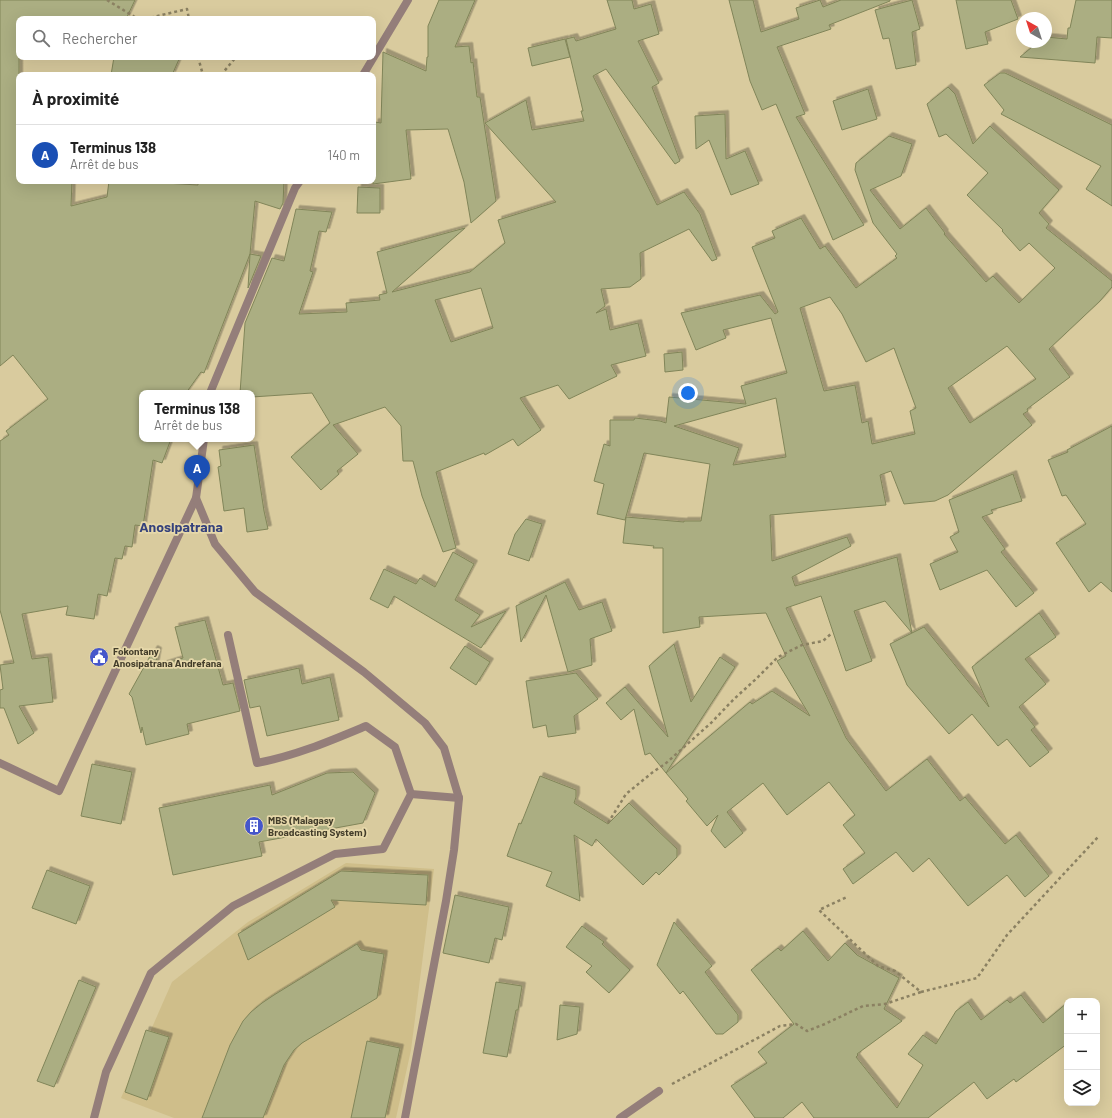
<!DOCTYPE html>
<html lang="fr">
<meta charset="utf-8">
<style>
body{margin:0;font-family:Barlow,sans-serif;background:#f6f6f6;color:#222}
.controls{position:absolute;right:12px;bottom:12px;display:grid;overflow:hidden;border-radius:8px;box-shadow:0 4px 16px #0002}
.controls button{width:36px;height:36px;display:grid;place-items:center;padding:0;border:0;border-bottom:1px solid #e0e0e0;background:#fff;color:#222;font:20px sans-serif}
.compass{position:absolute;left:1016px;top:12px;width:36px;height:36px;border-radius:50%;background:#fff;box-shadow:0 4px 16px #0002;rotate:321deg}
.you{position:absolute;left:688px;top:393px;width:14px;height:14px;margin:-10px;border:3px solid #fff;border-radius:50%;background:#1a73e8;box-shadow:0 0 0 6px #1a73e833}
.badge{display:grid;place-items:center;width:26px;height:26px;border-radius:50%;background:#2563eb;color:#fff;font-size:13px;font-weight:700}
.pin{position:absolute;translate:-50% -33px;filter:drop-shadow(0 1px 2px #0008)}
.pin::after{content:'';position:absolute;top:21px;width:14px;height:12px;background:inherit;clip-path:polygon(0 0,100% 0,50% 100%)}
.popup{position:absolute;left:139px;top:390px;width:116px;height:52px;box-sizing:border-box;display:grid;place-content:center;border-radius:8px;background:#fff;filter:drop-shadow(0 1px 3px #0005);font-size:13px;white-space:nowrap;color:#767676}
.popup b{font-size:15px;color:#222}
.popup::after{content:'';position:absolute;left:50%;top:100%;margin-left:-8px;border:8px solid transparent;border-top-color:#fff}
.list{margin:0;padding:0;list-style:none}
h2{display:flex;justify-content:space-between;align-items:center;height:52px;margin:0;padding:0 16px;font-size:17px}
h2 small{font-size:13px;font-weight:400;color:#767676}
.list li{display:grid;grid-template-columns:26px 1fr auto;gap:12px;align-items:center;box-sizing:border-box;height:60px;padding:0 16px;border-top:1px solid #e0e0e0}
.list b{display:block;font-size:15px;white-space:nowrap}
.list p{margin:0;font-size:13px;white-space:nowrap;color:#767676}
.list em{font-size:13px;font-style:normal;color:#767676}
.icon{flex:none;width:22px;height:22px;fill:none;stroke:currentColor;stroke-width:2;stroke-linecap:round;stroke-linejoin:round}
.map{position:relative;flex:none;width:1112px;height:1118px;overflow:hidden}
.search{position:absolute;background:#fff;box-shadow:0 4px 16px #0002;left:16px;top:16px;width:360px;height:44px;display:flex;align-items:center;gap:10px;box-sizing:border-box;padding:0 14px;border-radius:8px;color:#767676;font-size:15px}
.panel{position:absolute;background:#fff;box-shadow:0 4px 16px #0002;left:16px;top:72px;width:360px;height:112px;border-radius:8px}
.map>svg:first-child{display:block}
.built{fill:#cfbe8a}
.building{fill:#abae82;stroke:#818559;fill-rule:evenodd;filter:url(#shadow)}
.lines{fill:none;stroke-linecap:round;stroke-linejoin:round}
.path{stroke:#8b8162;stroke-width:2.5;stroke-dasharray:3 3;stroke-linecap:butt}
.service{stroke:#947e7a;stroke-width:8}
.minor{stroke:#947e7a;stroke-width:8}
.tertiary{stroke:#947e7a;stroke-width:8}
.labels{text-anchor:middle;stroke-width:3.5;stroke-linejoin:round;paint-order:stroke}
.poi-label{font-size:10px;font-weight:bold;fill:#433d2a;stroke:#e6d8aa;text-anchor:start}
.district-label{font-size:14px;font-weight:bold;fill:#34417b;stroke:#e6d8aa}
</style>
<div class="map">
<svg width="1112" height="1118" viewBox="0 0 1112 1118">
<defs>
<filter id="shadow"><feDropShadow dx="3.5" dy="-3.5" stdDeviation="0" flood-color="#0004"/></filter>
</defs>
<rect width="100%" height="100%" fill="#d9cb9e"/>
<path class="built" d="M346,863L434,869L411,1050L396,1118H174L121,1098L172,982L248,922Z"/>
<path class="building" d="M0,0H135L126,19H19V181H72L71,206L107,197L109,181H132L198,185V181L248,182V181H284L283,203L280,209L255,201L250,254L204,373L201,372L186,393H142V439H171L162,463L153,460L143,526L135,525L132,547L125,546L122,559L115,558L107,596L98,594L94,619L66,615L68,606L22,614L32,659L48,657L53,702L19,706L34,733L18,744L4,708H0V690L3,689L0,665L14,663L0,610V441L9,435L6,431L48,399L13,355L0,366Z
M439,0H475L455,47L469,46L471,63L473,62L477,97H480L496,201L471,223L464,182L448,129L406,130L411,179L373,184V131L375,122L381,123L383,52L426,71L427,57H428V26Z
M607,0H632L634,9L651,4L659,34L638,41L659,83L652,87L680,161L675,164L606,69L593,76L657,205L684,192L700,214L717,259L712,261L689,229L640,253L641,279L630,287L601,289L605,306L596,313L606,309L610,330L638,323L646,356L611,365L617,376L569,399L558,385L520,398L541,430L518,446L513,439L485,455L484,453L436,472L456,548L443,552L422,496L413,461H403L401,426L385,407L333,425L358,454L337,471L339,474L321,490L291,457L330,423L312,393L252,397V393H240L245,323L272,258L284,261L296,209L332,212L326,232L319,231L310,271L313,272L299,314L347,312L346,303L380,300L379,295L387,293L377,252L465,228L392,292L470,272L505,243L498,220L556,202L485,123L526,100L532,130L584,121L581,111H583L566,39L574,37L576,41L616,29ZM481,288L493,328L451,342L435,300Z
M729,0H753L761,32L799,19L796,8L820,0L823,7L841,0H890V1L829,25L831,29L777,47L805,114L796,117L864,225L833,240L776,104L762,110L750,81Z
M912,0L920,29L912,32L916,65L896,69L889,38L883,39L875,10Z
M956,0H1011L1018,19L985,32L988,44L966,49Z
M1076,0H1112V38L1097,37L1095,63L1020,57L1038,42H1046V37L1067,39L1068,28H1070Z
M565,39L570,57L532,66L528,48Z
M114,57H180L172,75H111Z
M1000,73H1005L1112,125V206L1086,189L1101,166L1001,114L1004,110L984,85Z
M948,87L955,94L973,144L990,126L1059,190L1039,213L1049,224L1046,228L1112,281V287L1100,301L1049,349L1070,377L1027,409L1028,411L1023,414L1032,425L948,495L935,501L904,504L891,471L880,475L886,505L770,515L772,561L847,537L851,546L792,577L795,586L897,557L912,633L924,627L989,707L972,667L1039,613L1056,637L1025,659L1046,684L1019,707L1035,727L1031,730L1049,752L1030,767L1007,739L998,746L972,714L949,734L907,685L890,644L912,633L885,601L854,611L872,661L846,671L821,596L786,608L846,738L886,791L927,759L960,801L965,797L1005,844L1016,835L1049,876L1025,897L1007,875L968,906L929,858L913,872L896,852L853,884L843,869L865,853L843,825L855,815L829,782L787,815L763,783L727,812L743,833L725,848L711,831L718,815L707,826L686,801L688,799L666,773L750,702L752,704L772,691L810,716L777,661L786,656L766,613L699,617L700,627L663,633V548H653L654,546L623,543L626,517L684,522V521H701L710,464L644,453L625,520L597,514L604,484L594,481L604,444L610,446V420H634L635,418L660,421L666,423L669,397L746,404L741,386L787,373L771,318L723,330L726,338L696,350L681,313L760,295L775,314L778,312L752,247L775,238L772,231L801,218L820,249L825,246L856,288L897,258L895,256L897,254L873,223L855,170L856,163L889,136L912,144L901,176L870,190L900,229L926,208L945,233L944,234L986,282L993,276L1019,303L1055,268L1029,243L1020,251L1002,231L1003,230L967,195L988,173L946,134L939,137L927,104ZM830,297L842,314L866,362L894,348L916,408L910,411L915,434L872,444L868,421L862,423L855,385L824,391L800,308ZM1007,346L1036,379L970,423L948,388ZM776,398L786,457L733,465L739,448L674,426Z
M868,89L877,119L842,130L833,101Z
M725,114L726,159L745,151L759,184L731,195L709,140L696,149L695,116Z
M358,187L380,188V213H357Z
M250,254L261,256L248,288Z
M682,352L683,370L665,372L664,354Z
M1112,426V592L1101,582L1089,592L1056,543L1086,524L1066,495L1062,496L1048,460L1068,452L1067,450Z
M254,445L264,511L268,529L247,532L244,508L224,511L218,467L221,466L219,450Z
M1013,474L1022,501L991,510L993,513L982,517L1005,549L1001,552L1034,593L1016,607L987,570L940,590L930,564L958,552L950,537L959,532L949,500Z
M526,519L542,524L529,561L508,554L515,534Z
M453,552L474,564L455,600L480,615L471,627L506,611L481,648L394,596L388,608L370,599L384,569L416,584L420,578L435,587Z
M565,582L579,610L602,602L612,631L590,639L592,665L568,672L546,595L521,642L516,606Z
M205,620L223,685L233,683L240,711L187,724L189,734L146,745L142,727L141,733L132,697L129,694L154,649L158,651L155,667L183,658L175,627Z
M674,644L691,702L720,657L735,667L666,773L650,753L645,755L634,709L621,720L606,703L625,687L668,737L649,666Z
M465,646L490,662L476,685L450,668Z
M299,668L302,684L330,677L339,720L267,736L260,706L250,708L244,680Z
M576,673L598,699L574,716L576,733L548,737L546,725L533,728L526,681Z
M92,764L132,772L121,824L81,816Z
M353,772L375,793L363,823L259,842L262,856L173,875L159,808L270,785L272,795L327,773Z
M540,776L576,790V797L574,803L608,824L629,803L677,849V857L659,875L656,872L643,885L596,839L592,846L574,835L580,901L546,886L552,872L507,856L519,823L521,824Z
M47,870L90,886L76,924L32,908Z
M341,871L428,875L426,905L331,900L335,907L248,960L238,934Z
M455,895L509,907L502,940L495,938L489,963L443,953Z
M674,922L712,966L705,972L738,1015V1022L723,1034H716L683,991L680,994L657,965Z
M582,926L604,942L602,944L630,970L609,993L586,972L592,966L566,947Z
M803,931L828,961L845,943L857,955L899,978L884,1009L902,1021L857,1054L858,1055L856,1057L897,1108L923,1065L908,1054L923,1035L936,1044L956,1011L968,1002L981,1020L1007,1000L1010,1003L1021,995L1043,1023L1067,1003V1044L1016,1082L1014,1079L987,1099L974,1082L928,1118H814L802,1102L783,1118H755L731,1086L767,1063L758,1052L794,1024L751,970L778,948L781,951Z
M357,944L361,950L384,954L377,998L302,1043L294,1050L284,1065L263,1118H202L230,1045L243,1021L251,1012L262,1003L274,995Z
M79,980L96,987L54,1087L37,1081Z
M496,982L522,986L518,1010H516L507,1057L483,1053Z
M560,1005L580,1007L577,1034L557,1040Z
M146,1030L169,1037L147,1100L125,1092Z
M367,1041L400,1048L385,1118H351Z"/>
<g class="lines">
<path class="path" d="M107,0L138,19
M145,19L187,9L189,19
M198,57L203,75
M221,75L236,57
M608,823L626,794L653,772L665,764L711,723L734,699L756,679L778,657L802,645L823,641L832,633
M921,992L977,978L1007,935L1098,837
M672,1084L780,1026L796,1024L807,1031L825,1024L863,1006L885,1004L921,992L895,971L878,966L819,910L847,897"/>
<path class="service" d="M0,763L59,791L196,498
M411,794L459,798
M94,1118L106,1072L151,973L233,906L335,854L383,849L411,794L395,747L366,726C330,741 295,756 257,763L228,635"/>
<path class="minor" d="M620,1118L659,1091"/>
<path class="tertiary" d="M363,75L408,0
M210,393L295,188L300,181
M204,439L196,498L215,544L255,592L364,672L425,723L444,748L459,798L454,850L446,901L405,1118"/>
</g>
<defs>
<symbol id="civic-disc" viewBox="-11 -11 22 22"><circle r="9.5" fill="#4556cb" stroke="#e6d8aa"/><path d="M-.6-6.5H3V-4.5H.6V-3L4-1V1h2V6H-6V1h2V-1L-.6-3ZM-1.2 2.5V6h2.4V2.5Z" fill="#fff"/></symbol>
<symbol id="building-disc" viewBox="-11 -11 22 22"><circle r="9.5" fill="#4556cb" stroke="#e6d8aa"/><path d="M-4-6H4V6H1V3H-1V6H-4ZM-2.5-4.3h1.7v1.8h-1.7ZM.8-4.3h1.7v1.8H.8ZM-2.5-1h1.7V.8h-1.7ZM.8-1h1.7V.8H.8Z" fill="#fff"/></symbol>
</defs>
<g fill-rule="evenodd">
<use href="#civic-disc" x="88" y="646" width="22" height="22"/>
<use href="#building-disc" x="243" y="815" width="22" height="22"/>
</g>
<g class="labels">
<g class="poi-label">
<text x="113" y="655">Fokontany<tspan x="113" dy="12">Anosipatrana Andrefana</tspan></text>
<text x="268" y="824">MBS (Malagasy<tspan x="268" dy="12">Broadcasting System)</tspan></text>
</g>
<g class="district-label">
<text x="181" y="532">Anosipatrana</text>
</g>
</g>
</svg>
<div class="controls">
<button>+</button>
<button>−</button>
<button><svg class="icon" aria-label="layers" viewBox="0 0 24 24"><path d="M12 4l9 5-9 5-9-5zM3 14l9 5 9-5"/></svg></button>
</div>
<svg class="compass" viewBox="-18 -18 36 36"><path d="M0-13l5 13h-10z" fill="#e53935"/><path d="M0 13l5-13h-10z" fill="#767676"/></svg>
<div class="you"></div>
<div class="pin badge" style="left:197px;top:488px;background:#1a4fb4">A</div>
<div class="popup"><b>Terminus 138</b>Arrêt de bus</div>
<div class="search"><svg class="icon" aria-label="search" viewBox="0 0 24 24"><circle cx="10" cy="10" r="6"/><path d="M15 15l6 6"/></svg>Rechercher</div>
<section class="panel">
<h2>À proximité<small></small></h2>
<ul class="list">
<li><span class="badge" style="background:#1a4fb4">A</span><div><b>Terminus 138</b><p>Arrêt de bus</p></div><em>140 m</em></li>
</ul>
</section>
</div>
